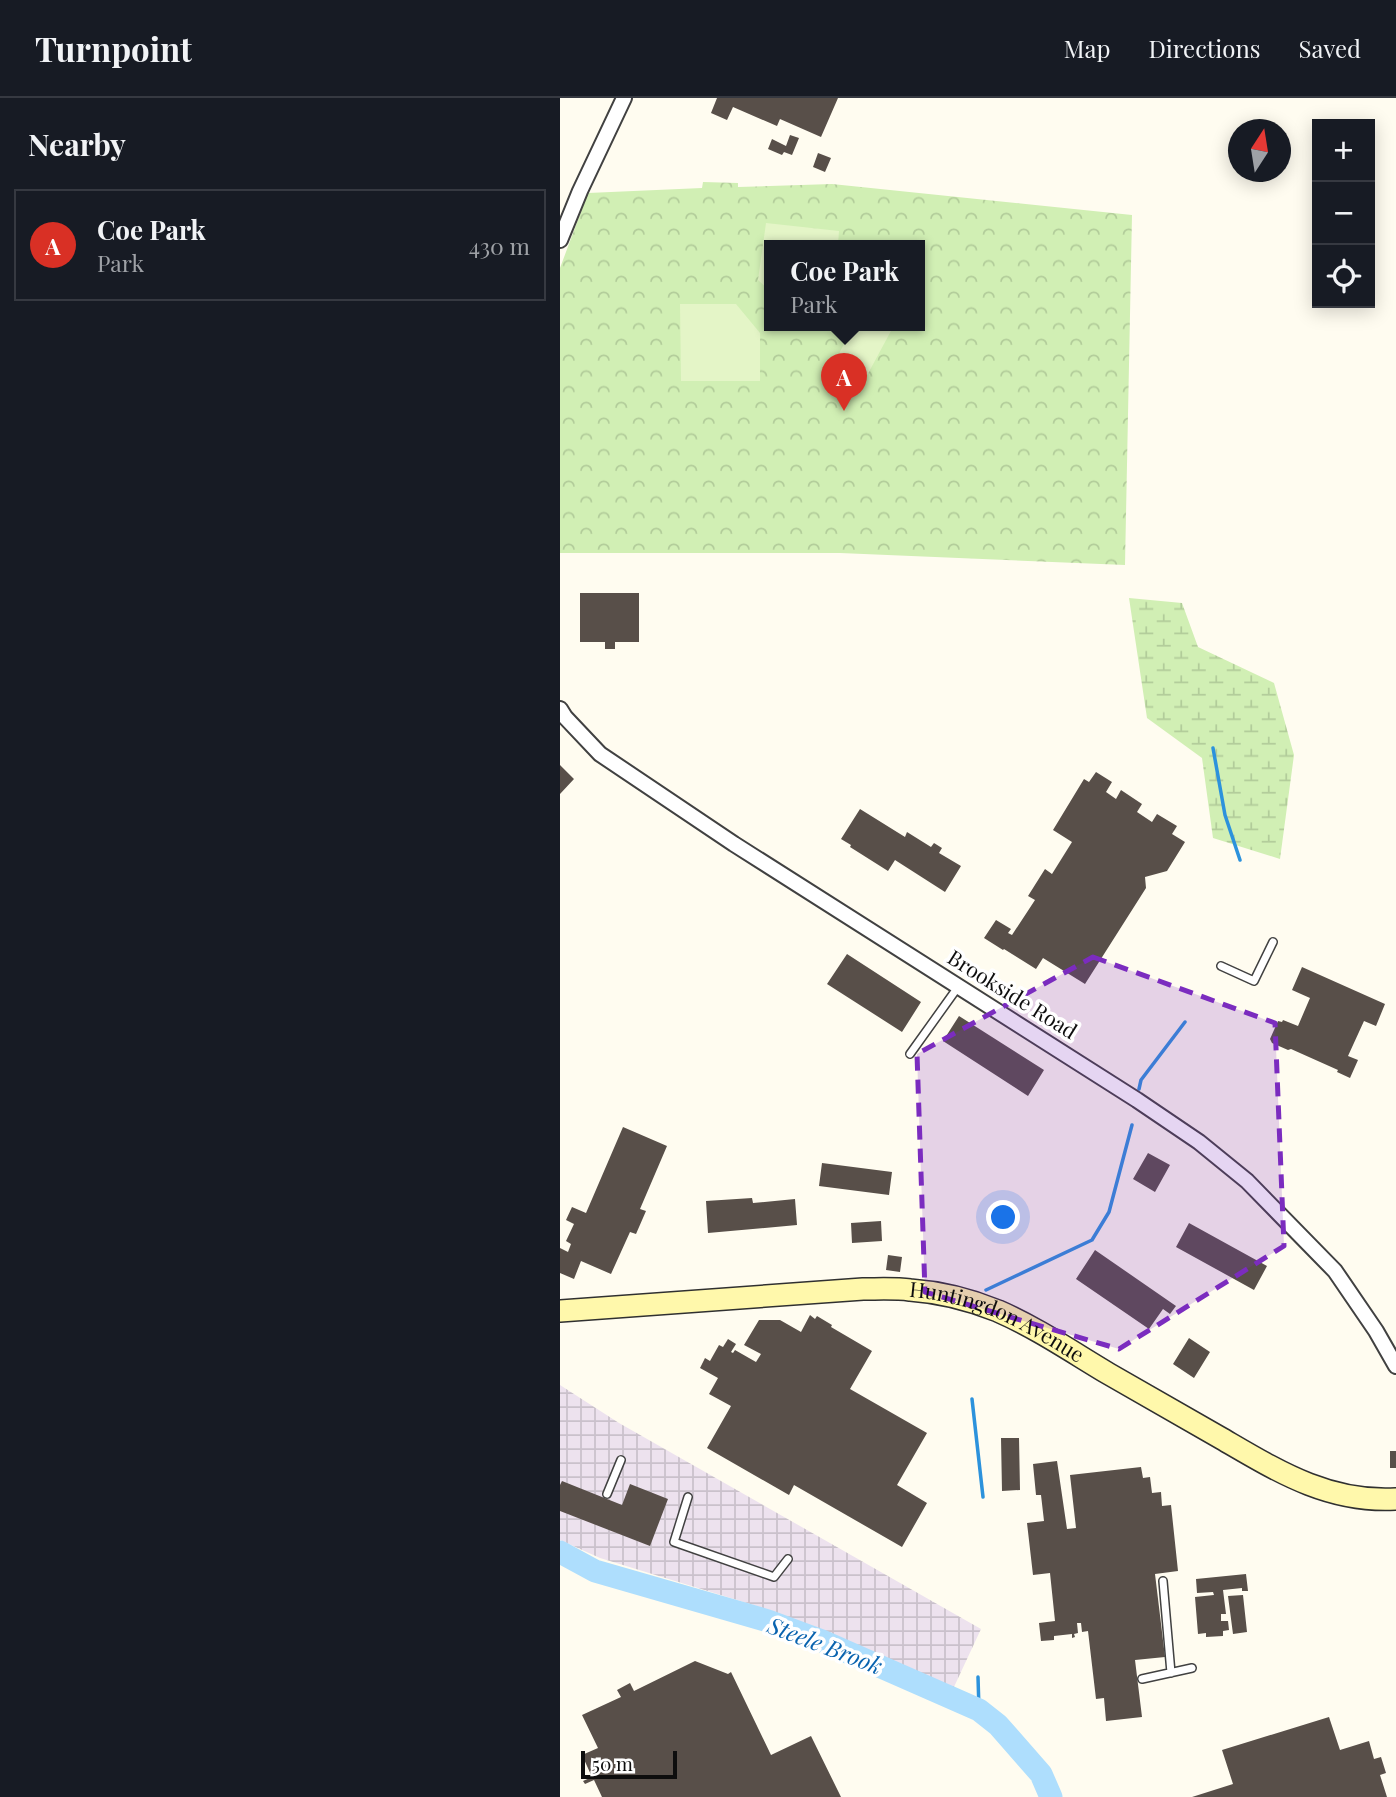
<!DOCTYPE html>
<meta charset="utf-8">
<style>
body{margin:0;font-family:"Playfair Display",serif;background:#20242c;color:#f1f3f6}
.controls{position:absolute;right:21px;top:21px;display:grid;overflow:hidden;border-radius:0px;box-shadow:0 4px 18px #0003}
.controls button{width:63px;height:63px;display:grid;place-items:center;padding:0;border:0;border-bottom:2px solid #363941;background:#171b24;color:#f1f3f6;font:35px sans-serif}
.compass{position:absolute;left:668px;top:21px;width:63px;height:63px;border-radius:50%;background:#171b24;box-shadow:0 4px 18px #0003;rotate:12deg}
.scale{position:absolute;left:21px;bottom:18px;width:96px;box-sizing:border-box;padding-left:7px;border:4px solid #0e0e0e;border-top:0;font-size:19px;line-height:24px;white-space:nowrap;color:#0e0e0e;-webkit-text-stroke:5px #fff;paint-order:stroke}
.you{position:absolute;left:444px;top:1120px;width:24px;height:24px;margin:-18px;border:5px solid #fff;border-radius:50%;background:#1a73e8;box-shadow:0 0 0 10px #1a73e833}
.badge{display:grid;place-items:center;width:46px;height:46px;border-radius:50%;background:#d93025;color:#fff;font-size:23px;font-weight:700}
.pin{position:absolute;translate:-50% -58px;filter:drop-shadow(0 2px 4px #0008)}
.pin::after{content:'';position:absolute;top:37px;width:24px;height:21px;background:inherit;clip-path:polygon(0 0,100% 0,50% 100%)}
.popup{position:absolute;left:204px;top:142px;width:161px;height:91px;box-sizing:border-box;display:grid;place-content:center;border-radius:0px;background:#171b24;filter:drop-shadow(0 2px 5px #0005);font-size:23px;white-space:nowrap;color:#9ea1a6}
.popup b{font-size:26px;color:#f1f3f6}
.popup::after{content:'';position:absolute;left:50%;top:100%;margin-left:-14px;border:14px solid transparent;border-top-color:#171b24}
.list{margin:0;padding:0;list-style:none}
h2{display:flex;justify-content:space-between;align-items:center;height:91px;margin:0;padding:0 28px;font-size:30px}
h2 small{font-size:23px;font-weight:400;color:#9ea1a6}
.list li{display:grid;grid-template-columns:46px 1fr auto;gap:21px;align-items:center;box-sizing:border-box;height:112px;margin:0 14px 14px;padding:0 14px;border:2px solid #363941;border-radius:0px}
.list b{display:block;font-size:26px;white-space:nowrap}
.list p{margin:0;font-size:23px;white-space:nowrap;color:#9ea1a6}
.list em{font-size:23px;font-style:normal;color:#9ea1a6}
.icon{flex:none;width:38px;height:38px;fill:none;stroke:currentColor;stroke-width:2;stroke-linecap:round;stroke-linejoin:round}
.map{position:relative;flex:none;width:836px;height:1699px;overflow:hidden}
header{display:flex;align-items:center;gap:42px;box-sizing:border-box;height:98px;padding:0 35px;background:#171b24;border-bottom:2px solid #363941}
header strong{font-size:33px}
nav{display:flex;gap:38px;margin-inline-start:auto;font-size:24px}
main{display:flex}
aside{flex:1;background:#171b24}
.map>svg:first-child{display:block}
.industrial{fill:url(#industrial-grid)}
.wetland{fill:url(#wetland-marsh)}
.park{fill:url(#park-crowns);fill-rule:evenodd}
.pitch{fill:#e4f5c7}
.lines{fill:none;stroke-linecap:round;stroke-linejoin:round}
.stream{stroke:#2c92dc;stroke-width:3.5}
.river{stroke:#aedefd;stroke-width:23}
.building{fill:#584f49}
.service-casing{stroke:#414141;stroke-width:10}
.minor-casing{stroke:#414141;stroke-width:18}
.secondary-casing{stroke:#303030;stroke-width:24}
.service{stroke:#fff;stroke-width:7}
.minor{stroke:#fff;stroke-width:14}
.secondary{stroke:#fff8ab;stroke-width:21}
.marked{fill:#7b2cbf;fill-opacity:0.2;stroke:#7b2cbf;stroke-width:5;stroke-dasharray:14 9;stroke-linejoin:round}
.labels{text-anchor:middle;stroke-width:7;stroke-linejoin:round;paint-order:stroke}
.street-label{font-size:21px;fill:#0e0e0e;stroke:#fff}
.water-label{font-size:23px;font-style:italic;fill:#0963af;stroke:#fff}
</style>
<header>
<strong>Turnpoint</strong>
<nav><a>Map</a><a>Directions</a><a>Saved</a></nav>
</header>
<main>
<aside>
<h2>Nearby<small></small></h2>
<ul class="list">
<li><span class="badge">A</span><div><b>Coe Park</b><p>Park</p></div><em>430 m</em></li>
</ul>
</aside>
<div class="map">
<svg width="836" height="1699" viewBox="0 0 836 1699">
<defs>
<pattern id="industrial-grid" width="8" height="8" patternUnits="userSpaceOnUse" patternTransform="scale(1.75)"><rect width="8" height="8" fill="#ede2ee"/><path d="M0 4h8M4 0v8" fill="none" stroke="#cac1cb"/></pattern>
<pattern id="wetland-marsh" width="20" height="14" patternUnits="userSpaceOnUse" patternTransform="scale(1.75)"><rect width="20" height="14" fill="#d1efb4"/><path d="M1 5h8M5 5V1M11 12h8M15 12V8" fill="none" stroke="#b2cc9a"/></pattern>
<pattern id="park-crowns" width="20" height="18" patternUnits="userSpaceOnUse" patternTransform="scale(1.75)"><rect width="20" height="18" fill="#d1efb4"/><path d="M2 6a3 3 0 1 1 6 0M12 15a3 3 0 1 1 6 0" fill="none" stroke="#b2cc9a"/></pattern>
</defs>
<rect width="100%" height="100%" fill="#fffcf0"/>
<path class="industrial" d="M0,1287L59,1325L421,1531L393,1591L200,1509L40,1460L0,1442Z"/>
<path class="wetland" d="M569,500L622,505L638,549L714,585L734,657L720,761L653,740L642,660L587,620Z"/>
<path class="park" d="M143,84L178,85V89L272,86L572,117L565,467L280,455H0V170L28,95L142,90ZM209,147H359V227H209Z"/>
<path class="pitch" d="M206,125L279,133L278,147H209V192L198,182Z
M120,206H176L200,235V283H121Z
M294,227H325L332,231L303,285L272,269Z"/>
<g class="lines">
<path class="stream" d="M653,650L665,717L680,762
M579,991L581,982L625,924
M426,1192L532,1142L549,1114L572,1027
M412,1301L423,1399
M418,1579L419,1612"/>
<path class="river" d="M0,1454L35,1473L208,1523L262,1543L419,1612L438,1627L481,1676L491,1699"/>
</g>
<path class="building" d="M157,0H278L261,39L220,21L217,28L173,9L167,22L151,15Z
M230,37L239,40L232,57L224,54L222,57L208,51L212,41L226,48Z
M258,55L271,60L265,74L253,69Z
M20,495H79V544H55V551H45V544H20Z
M0,667L14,681L0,696Z
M536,674L552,684L546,694L556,701L561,692L582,706L577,714L592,724L597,716L617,728L612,736L625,744L607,773L585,779L586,790L525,886L483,860L476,871L444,851L443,852L424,840L436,822L451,831L448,835L452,837L475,802L468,798L485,771L492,776L512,744L493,732L524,681L529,684Z
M300,711L345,739L347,734L371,749L374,745L382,750L379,755L401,768L385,794L335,762L328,773L290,749L291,747L281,741Z
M287,856L361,904L342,934L267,886Z
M742,869L825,906L816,928L804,923L788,958L798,962L790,980L777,974L778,972L731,951L728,952L712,945L710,941L718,923L722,924L723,922L738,928L750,900L732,892Z
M399,918L484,972L468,998L383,943Z
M63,1029L107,1048L80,1111L86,1113L76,1136L70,1134L51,1176L21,1163L14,1181L0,1175V1150L8,1154L11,1146L6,1143L14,1126L6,1122L12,1109L26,1115Z
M588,1055L610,1067L595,1094L573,1081Z
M262,1065L332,1074L329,1097L259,1088Z
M192,1100L193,1105L235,1101L237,1127L148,1135L146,1103Z
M321,1123L322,1143L292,1145L291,1125Z
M629,1125L707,1168L694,1192L616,1149Z
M535,1152L616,1208L610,1216L603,1211L589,1231L516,1181Z
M328,1157L342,1159L340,1174L326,1172Z
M250,1217L255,1221L257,1218L272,1227L271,1229L312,1253L290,1291L367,1335L337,1387L367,1405L342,1449L234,1387L229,1397L147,1350L171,1308L149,1296L158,1280L140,1270L145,1260L150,1263L159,1247L163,1249L168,1241L176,1246L171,1254L173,1255L175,1252L196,1264L201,1256L184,1247L199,1222H220L241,1234Z
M629,1240L650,1254L634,1280L613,1266Z
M441,1340H459L460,1392L442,1393Z
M830,1353H836V1370H830Z
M497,1363L507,1431L516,1430L510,1377L581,1369L583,1380L590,1379L592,1395L601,1394L602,1408L611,1407L618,1473L595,1476L605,1559L575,1562L582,1619L546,1623L544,1600L536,1601L528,1533L522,1534L521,1525H517L518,1535L514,1536L515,1539L512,1540V1536L494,1538V1542L481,1543L479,1525L495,1523L490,1475L473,1477L467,1425L484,1423L481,1397H476L473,1366Z
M2,1383L62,1407L70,1386L108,1401L90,1448L0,1413V1387Z
M686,1476L688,1493H682V1490L663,1492L666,1516H661V1523H668L669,1532L663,1533V1538L646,1539V1535L638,1536L635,1499L654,1497L653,1494L637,1495L636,1481Z
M683,1497L687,1534L673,1536L668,1498Z
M135,1563L168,1576L171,1574L211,1657L251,1638L281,1699H42L34,1682L25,1686L23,1683L32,1679L22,1657L38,1650L22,1617L61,1599L57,1592L70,1585L74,1593Z
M769,1619L780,1652L809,1643L814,1661L821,1659L826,1675L820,1677L827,1699H632L673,1686L662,1652Z"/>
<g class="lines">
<defs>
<path id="service" d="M661,868L694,883L713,844
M350,956L398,889
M47,1396L61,1362
M128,1399L114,1444L214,1479L228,1461
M603,1483L611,1575
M582,1581L632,1570"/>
<path id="minor" d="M0,142L20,93L64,0
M0,611L5,619L40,656L174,746L577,1002L639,1044L687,1083L775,1173L816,1233L836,1268"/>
<g id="secondary">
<path id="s1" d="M0,1213L303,1191C318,1191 335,1190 350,1192C379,1194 411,1202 438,1213C477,1230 512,1254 549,1276C585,1297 622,1318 659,1339C716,1372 767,1405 836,1401"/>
</g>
</defs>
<use href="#service" class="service-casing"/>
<use href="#minor" class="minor-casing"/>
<use href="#secondary" class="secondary-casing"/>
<use href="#service" class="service"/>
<use href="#minor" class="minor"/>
<use href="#secondary" class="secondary"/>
</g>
<path class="marked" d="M533,859L715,925L724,1148L559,1251L365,1194L357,956Z"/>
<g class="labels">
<g class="street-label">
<text transform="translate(452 897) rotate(32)" y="7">Brookside Road</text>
<text dy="7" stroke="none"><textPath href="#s1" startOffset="444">Huntingdon Avenue</textPath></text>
</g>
<g class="water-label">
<text transform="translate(265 1548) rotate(21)" y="8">Steele Brook</text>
</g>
</g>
</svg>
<div class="controls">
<button>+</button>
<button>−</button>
<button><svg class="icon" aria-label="locate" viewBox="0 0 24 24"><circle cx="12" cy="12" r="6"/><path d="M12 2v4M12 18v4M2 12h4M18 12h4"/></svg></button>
</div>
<svg class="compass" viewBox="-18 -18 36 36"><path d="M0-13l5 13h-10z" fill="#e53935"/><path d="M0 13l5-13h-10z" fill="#9ea1a6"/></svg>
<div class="scale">50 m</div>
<div class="you"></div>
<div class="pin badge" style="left:284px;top:313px">A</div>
<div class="popup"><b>Coe Park</b>Park</div>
</div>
</main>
